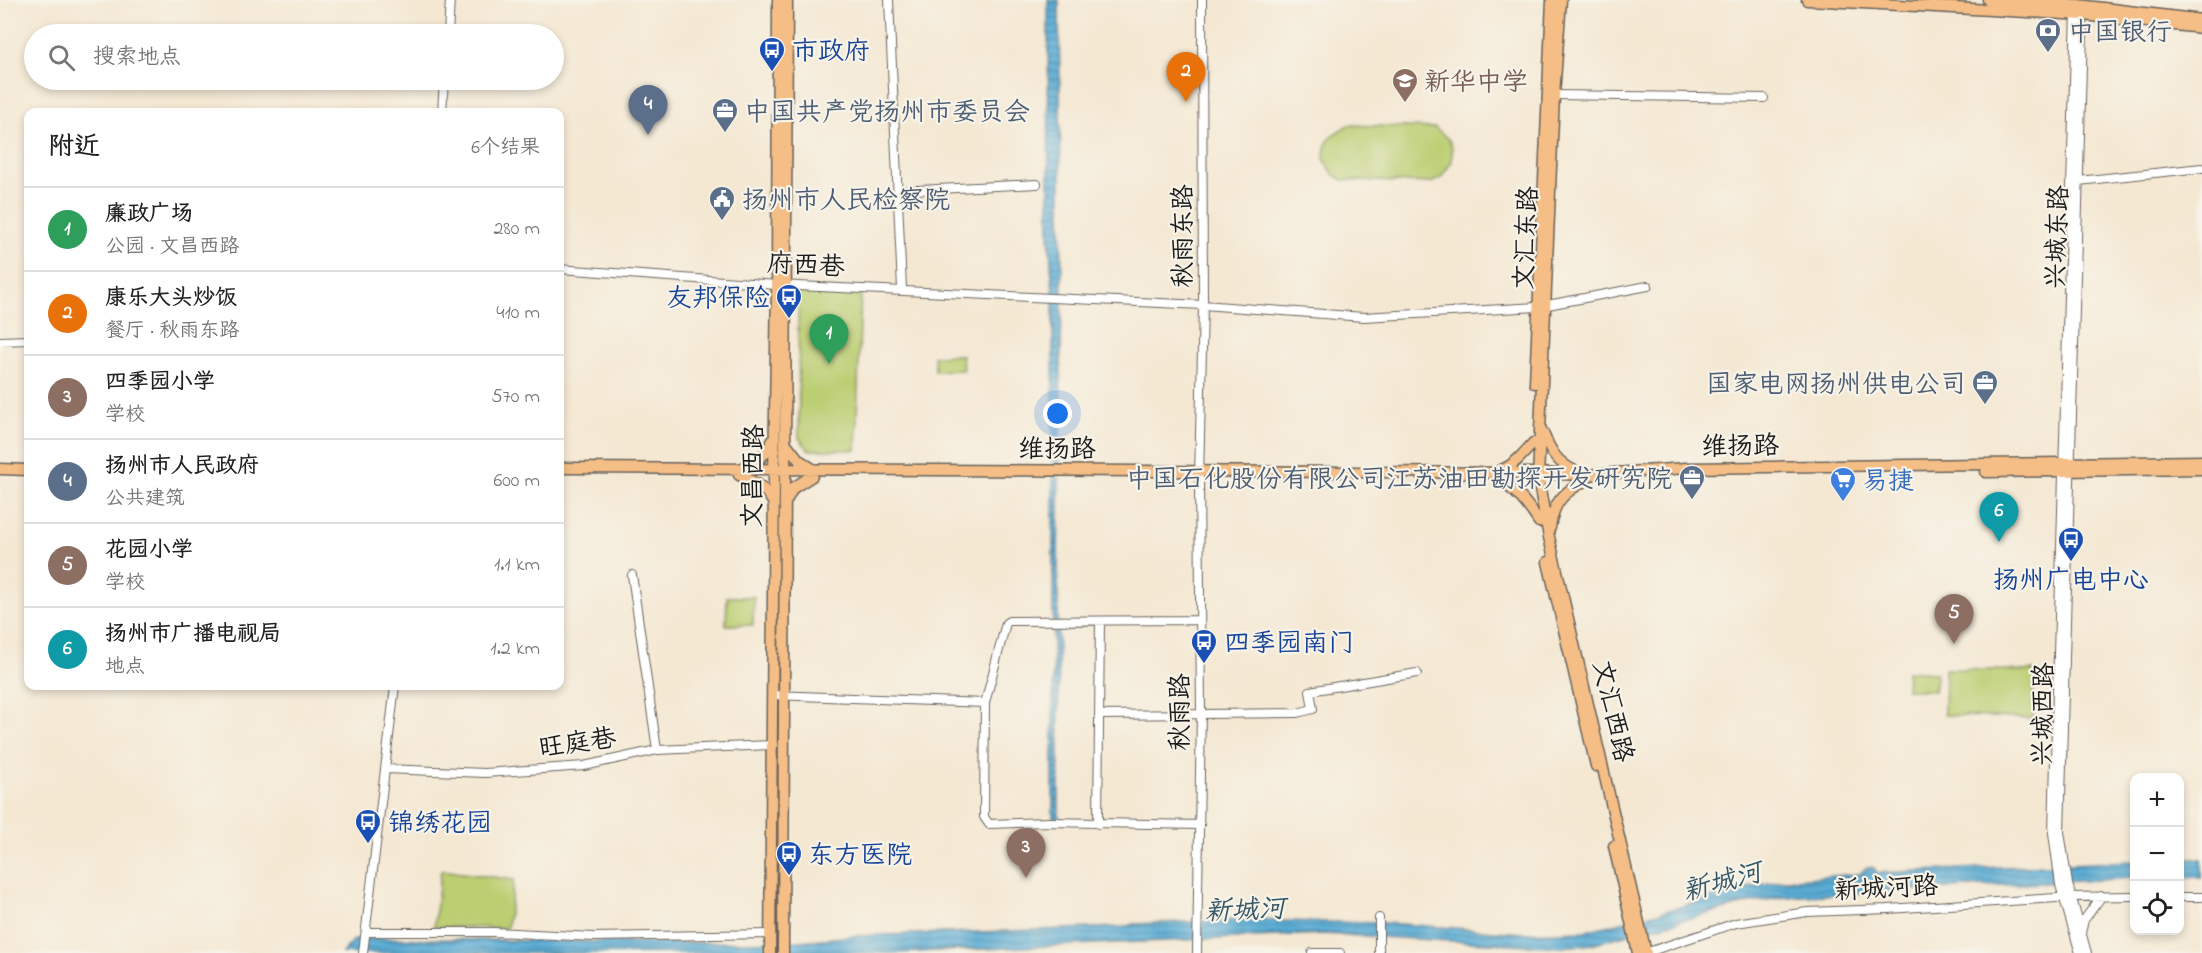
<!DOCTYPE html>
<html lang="zh">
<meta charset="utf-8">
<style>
body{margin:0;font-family:"Indie Flower","LXGW WenKai TC",sans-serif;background:#f6f6f6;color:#222}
.controls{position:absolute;right:18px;bottom:18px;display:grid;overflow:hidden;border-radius:12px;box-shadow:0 3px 9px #0003}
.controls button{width:54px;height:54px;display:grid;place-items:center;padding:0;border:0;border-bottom:2px solid #e0e0e0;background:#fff;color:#222;font:30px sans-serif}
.you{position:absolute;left:1058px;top:414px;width:21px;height:21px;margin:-15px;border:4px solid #fff;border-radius:50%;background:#1a73e8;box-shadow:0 0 0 9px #1a73e833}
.badge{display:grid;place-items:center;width:39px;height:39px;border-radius:50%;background:#ea580c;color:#fff;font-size:20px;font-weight:700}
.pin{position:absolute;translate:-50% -50px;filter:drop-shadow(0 2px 3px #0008)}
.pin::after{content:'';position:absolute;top:32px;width:21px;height:18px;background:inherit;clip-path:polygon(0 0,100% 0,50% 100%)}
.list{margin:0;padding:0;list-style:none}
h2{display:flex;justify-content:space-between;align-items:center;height:78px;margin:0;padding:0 24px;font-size:26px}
h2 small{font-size:20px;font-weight:400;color:#767676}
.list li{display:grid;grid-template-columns:39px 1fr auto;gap:18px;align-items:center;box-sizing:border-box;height:84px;padding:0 24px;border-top:2px solid #e0e0e0}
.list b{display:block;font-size:22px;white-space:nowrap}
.list p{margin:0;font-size:20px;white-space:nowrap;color:#767676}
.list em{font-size:20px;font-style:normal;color:#767676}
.icon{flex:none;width:33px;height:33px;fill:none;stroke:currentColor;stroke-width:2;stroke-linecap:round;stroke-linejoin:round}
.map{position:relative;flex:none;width:2202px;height:953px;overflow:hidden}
.search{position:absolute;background:#fff;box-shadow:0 3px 9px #0003;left:24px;top:24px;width:540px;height:66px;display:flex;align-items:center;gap:15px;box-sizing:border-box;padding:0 21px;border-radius:33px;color:#767676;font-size:22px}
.panel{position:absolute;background:#fff;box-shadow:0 3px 9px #0003;left:24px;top:108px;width:540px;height:582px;border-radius:12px}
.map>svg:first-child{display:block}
.park{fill:#bbce72;stroke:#6c7547;stroke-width:1.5}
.water{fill:url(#water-rules);stroke:#3b6478;stroke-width:1.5}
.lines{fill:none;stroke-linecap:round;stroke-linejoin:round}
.minor-casing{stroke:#68635c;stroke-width:10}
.major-casing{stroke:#68635c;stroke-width:13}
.minor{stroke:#fff;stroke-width:8}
.major{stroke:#f5be86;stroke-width:10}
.labels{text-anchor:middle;stroke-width:4.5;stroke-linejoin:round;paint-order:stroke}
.service-label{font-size:26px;fill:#4e5e75;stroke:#f7f3e8;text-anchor:start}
.transit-label{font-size:26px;fill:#164399;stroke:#f7f3e8;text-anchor:start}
.education-label{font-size:26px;fill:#785e54;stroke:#f7f3e8;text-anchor:start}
.street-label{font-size:26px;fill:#1c1c1c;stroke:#f7f3e8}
.shop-label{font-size:26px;fill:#366cbe;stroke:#f7f3e8;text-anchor:start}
.water-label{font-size:27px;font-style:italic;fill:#355666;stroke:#f7f3e8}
</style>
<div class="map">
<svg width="2202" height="953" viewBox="0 0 2202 953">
<defs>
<pattern id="water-rules" width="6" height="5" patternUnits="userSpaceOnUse" patternTransform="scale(1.5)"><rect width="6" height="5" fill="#5aacd5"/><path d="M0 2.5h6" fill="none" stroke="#4a8bac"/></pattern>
</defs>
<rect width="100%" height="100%" fill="#f7f3e8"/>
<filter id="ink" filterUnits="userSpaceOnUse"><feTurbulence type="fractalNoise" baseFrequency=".0167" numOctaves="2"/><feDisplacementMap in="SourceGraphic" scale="12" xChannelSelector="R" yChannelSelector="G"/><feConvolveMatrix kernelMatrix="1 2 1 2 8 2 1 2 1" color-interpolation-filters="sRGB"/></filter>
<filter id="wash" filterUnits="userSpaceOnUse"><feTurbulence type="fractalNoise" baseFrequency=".008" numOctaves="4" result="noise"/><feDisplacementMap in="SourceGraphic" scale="24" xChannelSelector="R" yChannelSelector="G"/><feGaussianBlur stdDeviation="1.35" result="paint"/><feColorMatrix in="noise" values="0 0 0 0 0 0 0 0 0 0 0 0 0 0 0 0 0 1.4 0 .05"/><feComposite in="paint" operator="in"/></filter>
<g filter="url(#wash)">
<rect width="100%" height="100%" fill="#f4e8d3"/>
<path class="park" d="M1348,125L1435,128L1440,132L1449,140L1452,147V161L1441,178L1431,183L1343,180L1334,175L1324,159L1325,147L1331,136Z
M798,288L861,291L856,450H809L799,438Z
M962,355L963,370L935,371L934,356Z
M727,597H754L753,625H726Z
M1945,669L2034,671L2033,719L1944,715Z
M1907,671L1936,673L1935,691L1906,689Z
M441,870L514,880L507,928L434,927Z"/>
<path class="water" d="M1048,0H1059L1062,286L1058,564L1059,818H1053V292L1049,235Z
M2180,859H2202V877L2180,878Z
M2134,861V878L1785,897L1749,903L1587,945L1560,947L1324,934L891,953H342L354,940L373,938L678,943L800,941L856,936L1124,927L1133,924L1263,919L1278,921L1387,923L1522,933L1586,931L1662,912L1752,886L1794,879L1860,874L1867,867L1874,868L1877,873Z"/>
</g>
<g filter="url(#ink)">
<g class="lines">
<defs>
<path id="minor" d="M889,0L902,289
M2076,10L2053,833L2060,885L2080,953
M2081,11L2083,30L2060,832L2068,884L2087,953
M448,34L450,0
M1554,95L1764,98
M442,112L444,80
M2078,181L2202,168
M898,191L1037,184
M560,269L777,285L1203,305L1364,317L1537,307L1648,286
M0,341L28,340
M632,575L657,750
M1200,620L1009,621L1006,623L985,703L984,817L989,824L1050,822L1200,825
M773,695L985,703
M1099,715L1297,713L1313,709L1310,691L1417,673
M385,769L485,773L584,766L657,750L773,745
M1098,824L1100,622
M2180,897H2202
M1379,918V953
M2082,929L2084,920L2102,896
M366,932H494L594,937L770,934
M363,953L395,686
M1197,953L1201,713L1199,478L1203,305L1202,0
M1312,953H1340
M1645,953L1736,923L1807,912L1888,909L2072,897L2134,896"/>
<path id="major" d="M1561,0L1554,95L1538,479L1549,537L1646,953
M1807,0L2083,15L2202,28
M1988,0L2078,5L2202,20
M1535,383L1552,0
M1542,431C1550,450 1557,464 1577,472
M785,442L799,460L814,470
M744,467C759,461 766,455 773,440
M560,468L1532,473L1586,475L1686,468L2202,461
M0,469L28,470
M1499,471C1514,466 1523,454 1533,443
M1986,472L2202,469
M739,475C755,482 764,486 773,502
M1497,479C1516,490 1527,503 1539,522
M786,501L793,488L812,476
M1550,528C1553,502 1564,492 1586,480
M1548,562L1596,766
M1614,846L1638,953
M770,953L774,475L777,285L778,0
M783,953L787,0"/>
</defs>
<use href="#minor" class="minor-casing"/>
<use href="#major" class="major-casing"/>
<use href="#minor" class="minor"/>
<use href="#major" class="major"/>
</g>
</g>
<defs>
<symbol id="bank-pin" viewBox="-11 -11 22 30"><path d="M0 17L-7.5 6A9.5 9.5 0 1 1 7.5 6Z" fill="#5c6f8a" stroke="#f7f3e8"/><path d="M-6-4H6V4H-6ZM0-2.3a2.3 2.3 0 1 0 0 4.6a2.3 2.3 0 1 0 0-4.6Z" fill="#fff"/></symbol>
<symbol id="bus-pin" viewBox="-11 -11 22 30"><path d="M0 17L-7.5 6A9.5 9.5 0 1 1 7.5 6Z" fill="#1a4fb4" stroke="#f7f3e8"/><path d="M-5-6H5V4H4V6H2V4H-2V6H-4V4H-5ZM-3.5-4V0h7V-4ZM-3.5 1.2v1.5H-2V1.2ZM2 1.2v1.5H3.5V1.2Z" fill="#fff"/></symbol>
<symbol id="school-pin" viewBox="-11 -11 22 30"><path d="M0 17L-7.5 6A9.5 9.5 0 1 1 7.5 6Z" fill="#8d6e63" stroke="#f7f3e8"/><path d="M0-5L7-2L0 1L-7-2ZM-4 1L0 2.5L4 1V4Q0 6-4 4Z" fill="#fff"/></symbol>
<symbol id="office-pin" viewBox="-11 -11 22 30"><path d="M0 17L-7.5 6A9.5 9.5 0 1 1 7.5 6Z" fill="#5c6f8a" stroke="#f7f3e8"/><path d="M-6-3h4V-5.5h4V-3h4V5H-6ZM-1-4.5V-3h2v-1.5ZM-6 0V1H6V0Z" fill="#fff"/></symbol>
<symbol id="civic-pin" viewBox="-11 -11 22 30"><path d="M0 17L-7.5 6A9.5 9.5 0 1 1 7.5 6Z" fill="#5c6f8a" stroke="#f7f3e8"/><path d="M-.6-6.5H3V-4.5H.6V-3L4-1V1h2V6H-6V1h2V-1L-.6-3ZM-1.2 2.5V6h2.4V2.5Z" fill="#fff"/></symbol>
<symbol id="supermarket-pin" viewBox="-11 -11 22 30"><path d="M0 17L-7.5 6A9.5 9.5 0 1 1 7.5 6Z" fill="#3f7fe0" stroke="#f7f3e8"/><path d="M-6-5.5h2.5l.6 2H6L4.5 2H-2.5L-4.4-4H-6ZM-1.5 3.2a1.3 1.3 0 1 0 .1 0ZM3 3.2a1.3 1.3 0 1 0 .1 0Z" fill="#fff"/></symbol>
</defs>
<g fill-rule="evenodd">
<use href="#bank-pin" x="2033" y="16" width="30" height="40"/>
<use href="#bus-pin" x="757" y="35" width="30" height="40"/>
<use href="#school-pin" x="1390" y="66" width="30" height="40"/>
<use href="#office-pin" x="710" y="96" width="30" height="40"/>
<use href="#civic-pin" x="707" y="184" width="30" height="40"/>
<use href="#bus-pin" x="774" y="282" width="30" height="40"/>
<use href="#office-pin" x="1970" y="368" width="30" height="40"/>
<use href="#office-pin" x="1677" y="463" width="30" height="40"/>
<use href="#supermarket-pin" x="1828" y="465" width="30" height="40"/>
<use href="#bus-pin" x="2056" y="525" width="30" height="40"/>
<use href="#bus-pin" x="1189" y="627" width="30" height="40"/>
<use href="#bus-pin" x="353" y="807" width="30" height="40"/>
<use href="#bus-pin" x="774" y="839" width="30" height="40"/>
</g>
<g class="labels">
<g class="service-label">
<text x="2068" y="40">中国银行</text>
<text x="744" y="120">中国共产党扬州市委员会</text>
<text x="742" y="208">扬州市人民检察院</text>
<text x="1966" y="392" text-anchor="end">国家电网扬州供电公司</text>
<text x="1672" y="487" text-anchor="end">中国石化股份有限公司江苏油田勘探开发研究院</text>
</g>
<g class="transit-label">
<text x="792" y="59">市政府</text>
<text x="770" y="306" text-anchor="end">友邦保险</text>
<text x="2071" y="588" text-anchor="middle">扬州广电中心</text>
<text x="1224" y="651">四季园南门</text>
<text x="388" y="831">锦绣花园</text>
<text x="808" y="863">东方医院</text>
</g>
<g class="education-label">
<text x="1424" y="90">新华中学</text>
</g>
<g class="street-label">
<text transform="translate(1182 236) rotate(-90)" y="9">秋雨东路</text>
<text transform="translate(2056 237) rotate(-88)" y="9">兴城东路</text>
<text transform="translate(1525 238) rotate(-87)" y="9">文汇东路</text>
<text transform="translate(806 264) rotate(3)" y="9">府西巷</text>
<text transform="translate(1740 445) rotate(-1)" y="9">维扬路</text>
<text x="1057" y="457">维扬路</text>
<text transform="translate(752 476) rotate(-89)" y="9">文昌西路</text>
<text transform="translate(1614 711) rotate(77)" y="9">文汇西路</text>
<text transform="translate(1179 712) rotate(-90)" y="9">秋雨路</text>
<text transform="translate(2042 714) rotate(-89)" y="9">兴城西路</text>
<text transform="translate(577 742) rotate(-8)" y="9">旺庭巷</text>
<text transform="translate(1886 887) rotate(-3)" y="9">新城河路</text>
</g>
<g class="shop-label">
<text x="1862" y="489">易捷</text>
</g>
<g class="water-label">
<text transform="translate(1722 881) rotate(-15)" y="9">新城河</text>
<text transform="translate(1245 909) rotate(-2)" y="9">新城河</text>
</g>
</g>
</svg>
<div class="controls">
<button>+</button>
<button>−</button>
<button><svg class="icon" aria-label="locate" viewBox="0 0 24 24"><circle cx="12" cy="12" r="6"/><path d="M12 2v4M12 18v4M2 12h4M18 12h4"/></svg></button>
</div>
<div class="you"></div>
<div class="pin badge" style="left:829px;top:364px;background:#2e9e5b">1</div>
<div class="pin badge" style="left:1186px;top:102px;background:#e8710a">2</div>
<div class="pin badge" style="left:1026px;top:878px;background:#8d6e63">3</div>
<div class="pin badge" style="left:648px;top:135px;background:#5c6f8a">4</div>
<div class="pin badge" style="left:1954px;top:644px;background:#8d6e63">5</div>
<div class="pin badge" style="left:1999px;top:542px;background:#0f9aa8">6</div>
<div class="search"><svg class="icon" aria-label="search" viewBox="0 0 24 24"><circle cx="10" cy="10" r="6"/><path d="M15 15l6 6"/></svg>搜索地点</div>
<section class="panel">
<h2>附近<small>6个结果</small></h2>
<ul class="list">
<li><span class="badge" style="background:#2e9e5b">1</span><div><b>廉政广场</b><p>公园 · 文昌西路</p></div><em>280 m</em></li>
<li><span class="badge" style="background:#e8710a">2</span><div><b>康乐大头炒饭</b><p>餐厅 · 秋雨东路</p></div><em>410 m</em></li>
<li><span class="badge" style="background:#8d6e63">3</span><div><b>四季园小学</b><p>学校</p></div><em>570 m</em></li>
<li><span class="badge" style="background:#5c6f8a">4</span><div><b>扬州市人民政府</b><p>公共建筑</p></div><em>600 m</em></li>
<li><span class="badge" style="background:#8d6e63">5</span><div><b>花园小学</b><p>学校</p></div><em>1.1 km</em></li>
<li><span class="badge" style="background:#0f9aa8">6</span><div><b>扬州市广播电视局</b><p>地点</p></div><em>1.2 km</em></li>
</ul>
</section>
</div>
